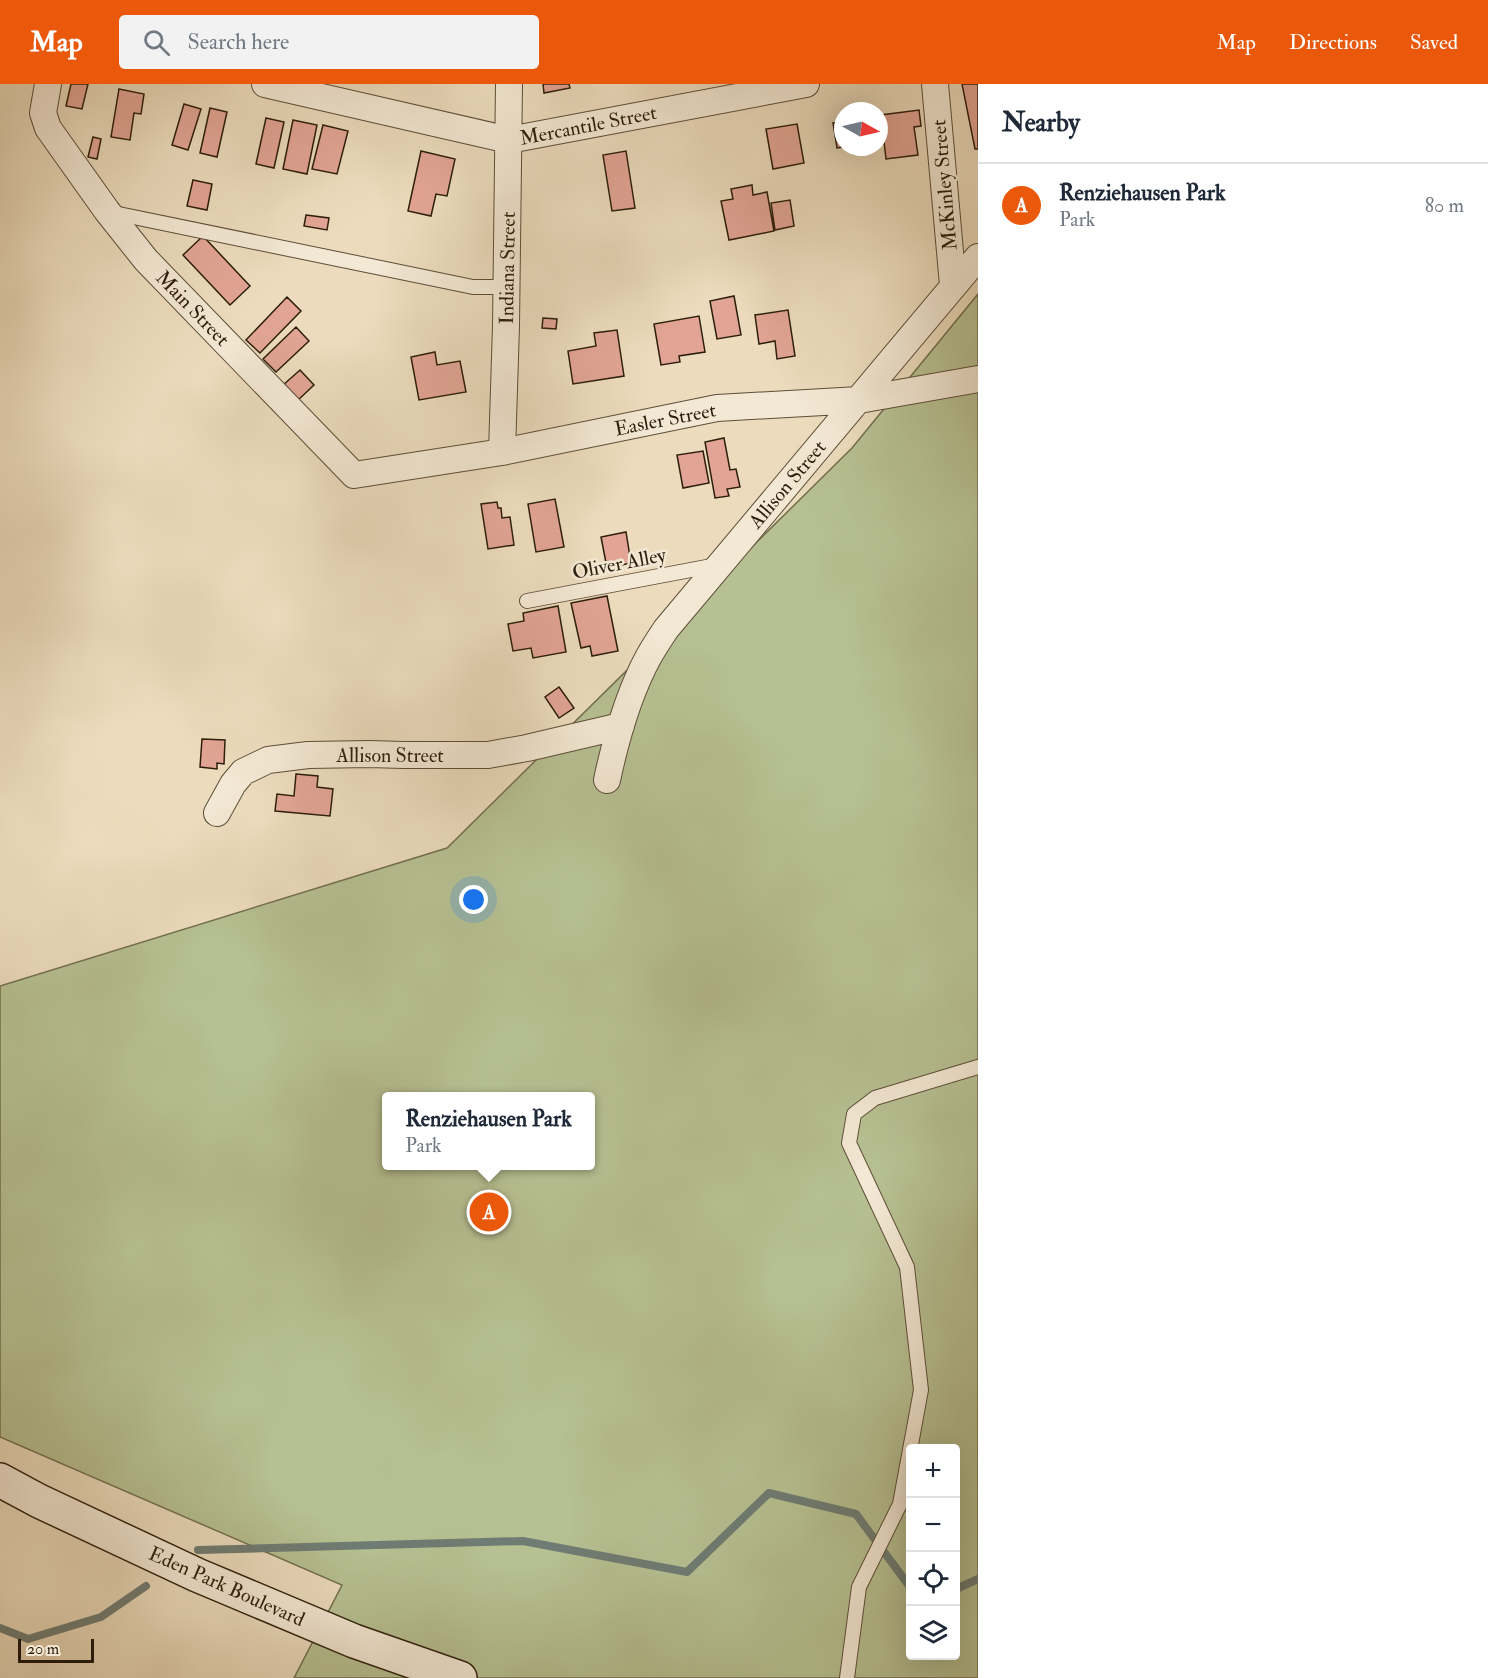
<!DOCTYPE html>
<meta charset="utf-8">
<style>
body{margin:0;font-family:"IM FELL Double Pica",serif;background:#f2f2f3;color:#1f2937}
.controls{position:absolute;right:18px;bottom:18px;display:grid;overflow:hidden;border-radius:6px;box-shadow:0 6px 24px #0002}
.controls button{width:54px;height:54px;display:grid;place-items:center;padding:0;border:0;border-bottom:2px solid #e0e1e3;background:#fff;color:#1f2937;font:30px sans-serif}
.compass{position:absolute;left:834px;top:18px;width:54px;height:54px;border-radius:50%;background:#fff;box-shadow:0 6px 24px #0002;rotate:98deg}
.scale{position:absolute;left:18px;bottom:15px;width:76px;box-sizing:border-box;padding-left:6px;border:3px solid #2d1e0b;border-top:0;font-size:16px;line-height:21px;white-space:nowrap;color:#2d1e0b;-webkit-text-stroke:4px #f3e8d4;paint-order:stroke}
.you{position:absolute;left:474px;top:816px;width:21px;height:21px;margin:-15px;border:4px solid #fff;border-radius:50%;background:#1a73e8;box-shadow:0 0 0 9px #1a73e833}
.badge{display:grid;place-items:center;width:39px;height:39px;border-radius:50%;background:#ea580c;color:#fff;font-size:20px;font-weight:700}
.pin{position:absolute;translate:-50% -50%;border:3px solid #fff;box-shadow:0 2px 6px #0006}
.popup{position:absolute;left:382px;top:1008px;width:213px;height:78px;box-sizing:border-box;display:grid;place-content:center;border-radius:6px;background:#fff;filter:drop-shadow(0 2px 4px #0005);font-size:20px;white-space:nowrap;color:#747a83}
.popup b{font-size:22px;color:#1f2937}
.popup::after{content:'';position:absolute;left:50%;top:100%;margin-left:-12px;border:12px solid transparent;border-top-color:#fff}
.list{margin:0;padding:0;list-style:none}
h2{display:flex;justify-content:space-between;align-items:center;height:78px;margin:0;padding:0 24px;font-size:26px}
h2 small{font-size:20px;font-weight:400;color:#747a83}
.list li{display:grid;grid-template-columns:39px 1fr auto;gap:18px;align-items:center;box-sizing:border-box;height:84px;padding:0 24px;border-top:2px solid #e0e1e3}
.list b{display:block;font-size:22px;white-space:nowrap}
.list p{margin:0;font-size:20px;white-space:nowrap;color:#747a83}
.list em{font-size:20px;font-style:normal;color:#747a83}
.icon{flex:none;width:33px;height:33px;fill:none;stroke:currentColor;stroke-width:2;stroke-linecap:round;stroke-linejoin:round}
.map{position:relative;flex:none;width:978px;height:1594px;overflow:hidden}
header{display:flex;align-items:center;gap:36px;box-sizing:border-box;height:84px;padding:0 30px;background:#ea580c;color:#fff}
header strong{font-size:28px}
nav{display:flex;gap:33px;margin-inline-start:auto;font-size:21px}
.search{width:420px;height:54px;background:#f2f2f3;display:flex;align-items:center;gap:15px;box-sizing:border-box;padding:0 21px;border-radius:6px;color:#747a83;font-size:22px}
main{display:flex}
aside{flex:1;background:#fff}
.map>svg:first-child{display:block}
.green{fill:#b6c092;stroke:#726f4e;stroke-width:1.5;fill-rule:evenodd}
.lines{fill:none;stroke-linecap:round;stroke-linejoin:round}
.stream{stroke:#6f7c73;stroke-width:8}
.building{fill:#e2a595;stroke:#2d1e0b;stroke-width:1.5}
.lane-casing{stroke:#5d4e38;stroke-width:16}
.street-casing{stroke:#5d4e38;stroke-width:28}
.secondary-casing{stroke:#2d1e0b;stroke-width:36}
.lane{stroke:#f3e8d4;stroke-width:14}
.street{stroke:#f3e8d4;stroke-width:26}
.secondary{stroke:#f3e8d4;stroke-width:33}
.labels{text-anchor:middle;stroke-width:5;stroke-linejoin:round;paint-order:stroke}
.street-label{font-size:20px;fill:#2d1e0b;stroke:#f3e8d4}
</style>
<header>
<strong>Map</strong>
<div class="search"><svg class="icon" aria-label="search" viewBox="0 0 24 24"><circle cx="10" cy="10" r="6"/><path d="M15 15l6 6"/></svg>Search here</div>
<nav><a>Map</a><a>Directions</a><a>Saved</a></nav>
</header>
<main>
<div class="map">
<svg width="978" height="1594" viewBox="0 0 978 1594">
<rect width="100%" height="100%" fill="#ecdcbd"/>
<filter id="stains"><feTurbulence type="fractalNoise" baseFrequency=".00333" numOctaves="4"/><feColorMatrix values="0 0 0 0 .2 0 0 0 0 .09 0 0 0 0 .02 0 0 0 .5 -.17"/></filter>
<radialGradient id="worn" r=".72"><stop offset=".6" stop-color="#630" stop-opacity="0"/><stop offset="1" stop-color="#630" stop-opacity=".3"/></radialGradient>
<path class="green" d="M978,210V1594H294L342,1501L0,1353V902L447,764L852,364ZM387,1012H591V1082H387ZM910,1364H956V1572H910Z"/>
<g class="lines">
<path class="stream" d="M198,1466L523,1457L687,1488L769,1409L856,1430L910,1503
M956,1505L978,1495
M0,1544L28,1555L101,1533L146,1502"/>
</g>
<path class="building" d="M71,0H88L82,25L66,22Z
M543,0H569L570,4L544,9Z
M962,0H978V65H975Z
M119,5L144,10L141,30L134,29L130,56L111,53Z
M184,20L201,25L188,66L172,61Z
M210,24L227,28L217,73L200,69Z
M919,26L921,42L914,43L918,71L886,75L881,31Z
M266,34L284,38L274,84L256,80Z
M293,36L317,41L307,90L283,85Z
M843,38V63L837,64L833,39Z
M797,40L804,79L773,85L766,45Z
M323,41L348,47L337,90L312,85Z
M93,53L101,55L97,75L88,73Z
M421,67L455,75L447,112L436,110L431,132L408,127Z
M626,67L635,124L612,127L603,71Z
M193,96L212,100L207,126L187,122Z
M752,101L753,111L767,108L774,147L729,156L721,117L733,115L731,105Z
M790,116L794,142L775,146L771,119Z
M306,131L329,134L327,146L304,142Z
M203,152L250,202L230,221L183,171Z
M734,212L741,251L717,255L710,217Z
M287,213L301,227L260,269L246,256Z
M788,226L795,272L777,275L775,257L759,260L755,231Z
M699,232L705,268L679,272L680,278L661,281L654,240Z
M543,234L557,235L556,245L542,244Z
M296,243L309,257L276,288L263,275Z
M617,246L624,292L573,300L568,267L596,262L594,249Z
M435,268L437,281L460,277L466,308L419,316L411,273Z
M300,286L314,301L296,318L282,302Z
M724,354L730,386L736,385L740,403L727,405L729,412L715,414L705,358Z
M703,367L709,399L683,404L677,371Z
M555,415L564,463L536,468L528,420Z
M497,418L498,424H501L502,434L510,433L514,461L488,465L481,420Z
M626,448L631,479L607,484L601,453Z
M607,512L618,567L592,572L590,562L581,564L571,519Z
M558,522L566,568L533,574L531,564L513,567L508,540L524,537L523,529Z
M559,603L574,624L559,634L545,613Z
M202,655L225,656L224,680L217,679V685L200,683Z
M296,690L318,692L317,703L333,705L330,732L275,727L277,710L294,712Z"/>
<g class="lines">
<defs>
<path id="lane" d="M109,128L473,203H507
M527,517L717,481
M847,1594L859,1503L900,1420L921,1306L907,1183L849,1059L854,1030L875,1014L978,983"/>
<path id="street" d="M48,0L43,29L48,44L107,127L146,176L354,391L502,368L717,324L859,316L978,295
M265,0L509,56L806,0
M935,0L953,201
M502,368L506,242L509,0
M607,696C616,654 628,610 649,572C654,563 660,554 666,545L978,173
M217,729L233,700L243,688L268,676L308,671L370,670L403,671H488L527,664L621,642"/>
<path id="secondary" d="M0,1396L39,1417L197,1491L354,1557L460,1594"/>
</defs>
<use href="#lane" class="lane-casing"/>
<use href="#street" class="street-casing"/>
<use href="#secondary" class="secondary-casing"/>
<use href="#lane" class="lane"/>
<use href="#street" class="street"/>
<use href="#secondary" class="secondary"/>
</g>
<g class="labels">
<g class="street-label">
<text transform="translate(588 41) rotate(-11)" y="7">Mercantile Street</text>
<text transform="translate(944 101) rotate(-95)" y="7">McKinley Street</text>
<text transform="translate(507 184) rotate(-89)" y="7">Indiana Street</text>
<text transform="translate(193 224) rotate(46)" y="7">Main Street</text>
<text transform="translate(665 335) rotate(-11)" y="7">Easler Street</text>
<text transform="translate(787 400) rotate(-50)" y="7">Allison Street</text>
<text transform="translate(619 479) rotate(-11)" y="7">Oliver Alley</text>
<text x="390" y="678">Allison Street</text>
<text transform="translate(227 1502) rotate(24)" y="7">Eden Park Boulevard</text>
</g>
</g>
<rect width="100%" height="100%" filter="url(#stains)"/>
<rect width="100%" height="100%" fill="url(#worn)"/>
</svg>
<div class="controls">
<button>+</button>
<button>−</button>
<button><svg class="icon" aria-label="locate" viewBox="0 0 24 24"><circle cx="12" cy="12" r="6"/><path d="M12 2v4M12 18v4M2 12h4M18 12h4"/></svg></button>
<button><svg class="icon" aria-label="layers" viewBox="0 0 24 24"><path d="M12 4l9 5-9 5-9-5zM3 14l9 5 9-5"/></svg></button>
</div>
<svg class="compass" viewBox="-18 -18 36 36"><path d="M0-13l5 13h-10z" fill="#e53935"/><path d="M0 13l5-13h-10z" fill="#747a83"/></svg>
<div class="scale">20 m</div>
<div class="you"></div>
<div class="pin badge" style="left:489px;top:1128px">A</div>
<div class="popup"><b>Renziehausen Park</b>Park</div>
</div>
<aside>
<h2>Nearby<small></small></h2>
<ul class="list">
<li><span class="badge">A</span><div><b>Renziehausen Park</b><p>Park</p></div><em>80 m</em></li>
</ul>
</aside>
</main>
